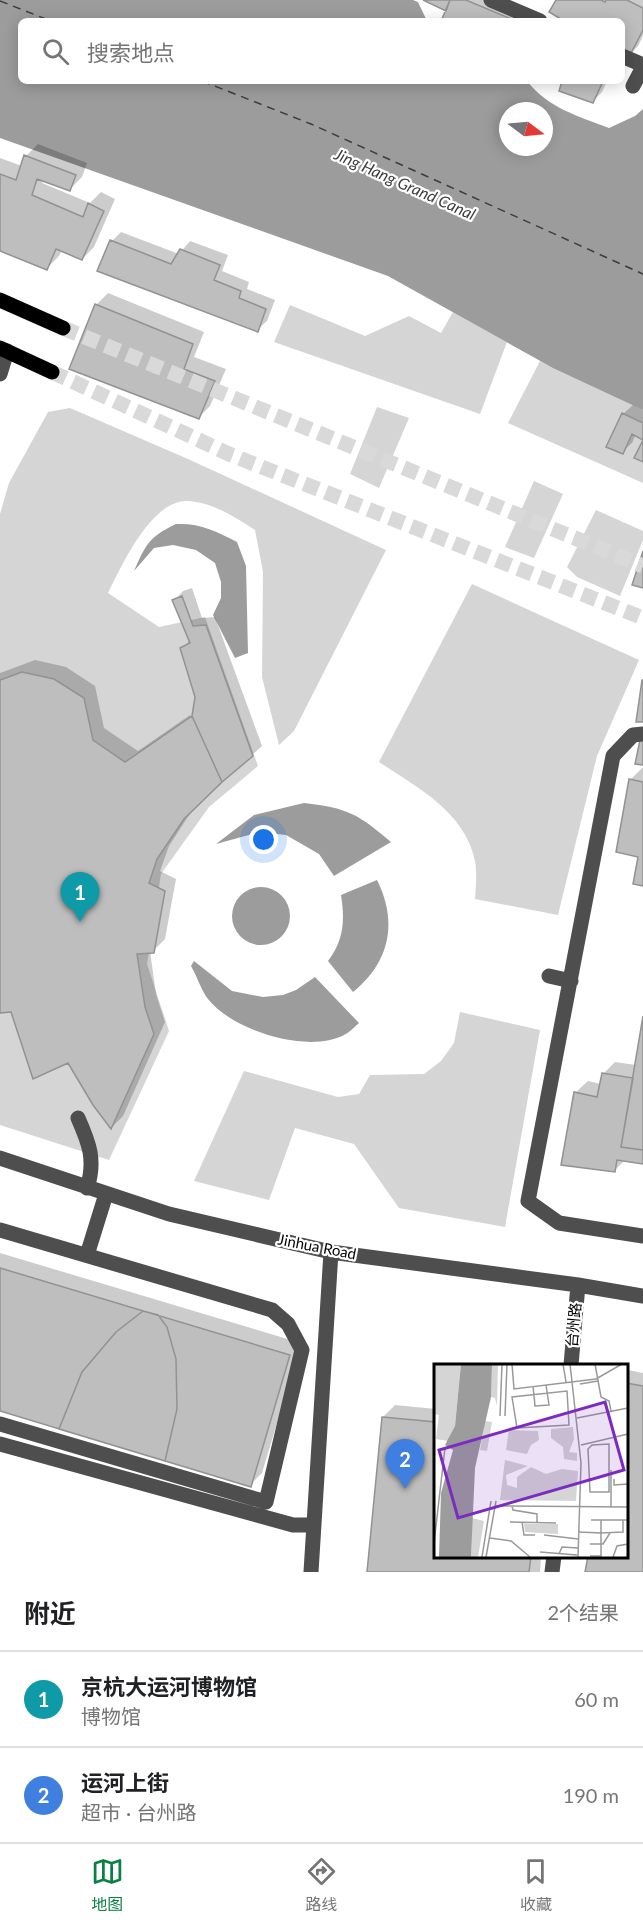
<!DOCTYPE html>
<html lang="zh">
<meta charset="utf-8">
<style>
body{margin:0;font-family:Lato,"Noto Sans SC",sans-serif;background:#f2f2f2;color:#202124}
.compass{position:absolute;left:499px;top:102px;width:54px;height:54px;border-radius:50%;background:#fff;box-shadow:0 3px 15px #0003;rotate:106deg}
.you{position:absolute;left:264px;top:840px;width:21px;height:21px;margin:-15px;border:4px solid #fff;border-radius:50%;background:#1a73e8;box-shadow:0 0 0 9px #1a73e833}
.badge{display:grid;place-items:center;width:39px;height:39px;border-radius:50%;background:#0b8043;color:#fff;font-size:20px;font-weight:700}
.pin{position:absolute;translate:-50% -50px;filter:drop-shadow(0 2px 3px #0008)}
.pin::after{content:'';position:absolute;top:32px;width:21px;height:18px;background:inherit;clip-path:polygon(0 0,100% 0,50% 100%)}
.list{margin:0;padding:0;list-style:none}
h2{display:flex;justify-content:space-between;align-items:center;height:78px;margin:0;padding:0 24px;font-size:26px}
h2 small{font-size:20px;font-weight:400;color:#757577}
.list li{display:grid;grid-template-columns:39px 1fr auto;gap:18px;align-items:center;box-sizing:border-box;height:96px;padding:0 24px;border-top:2px solid #e0e0e0}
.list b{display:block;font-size:22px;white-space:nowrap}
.list p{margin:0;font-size:20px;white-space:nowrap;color:#757577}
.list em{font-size:20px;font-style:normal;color:#757577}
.icon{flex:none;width:33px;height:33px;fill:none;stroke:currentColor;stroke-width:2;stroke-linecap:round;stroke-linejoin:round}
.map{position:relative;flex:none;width:643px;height:1572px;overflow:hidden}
.search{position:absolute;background:#fff;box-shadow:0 3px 15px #0003;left:18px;right:18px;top:18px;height:66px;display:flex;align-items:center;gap:15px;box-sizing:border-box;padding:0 21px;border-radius:9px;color:#757577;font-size:22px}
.sheet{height:270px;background:#fff}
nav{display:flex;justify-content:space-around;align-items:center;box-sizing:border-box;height:84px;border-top:2px solid #e0e0e0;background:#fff;font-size:16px;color:#757577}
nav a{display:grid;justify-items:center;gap:3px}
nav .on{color:#0b8043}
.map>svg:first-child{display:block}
.green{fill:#d5d5d5}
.water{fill:#9c9c9c;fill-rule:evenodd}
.shadow{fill:#0003}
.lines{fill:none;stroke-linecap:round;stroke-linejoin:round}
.ferry{stroke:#3d3d3d;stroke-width:1.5;stroke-dasharray:8 6;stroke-linecap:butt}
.building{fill:#bebebe;stroke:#929292;stroke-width:1.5}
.major-tunnel{stroke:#d9d9d9;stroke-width:15;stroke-dasharray:15 8;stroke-linecap:butt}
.minor{stroke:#4e4e4e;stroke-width:15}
.major{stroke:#000;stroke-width:15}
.labels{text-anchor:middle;stroke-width:4.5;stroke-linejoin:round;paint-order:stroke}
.street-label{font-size:15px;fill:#000;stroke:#fff}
.water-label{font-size:16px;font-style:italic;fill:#3d3d3d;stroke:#fff}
.inset-river{fill:none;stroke:#9c9c9c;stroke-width:3}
.inset-road{fill:none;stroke:#999;stroke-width:1.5}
.view{fill:#7b2cbf;fill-opacity:0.15;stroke:#7b2cbf;stroke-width:3}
.inset-edge{fill:none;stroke:#000;stroke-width:3}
</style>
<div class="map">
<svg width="643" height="1572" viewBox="0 0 643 1572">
<rect width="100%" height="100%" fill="#fff"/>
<path class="green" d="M290,305L365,336L409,316L441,333L453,312L507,342L480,414L274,342Z
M540,361L643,410V483L508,423Z
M377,407L409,418L379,488L350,474Z
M70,408L188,459L386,550L294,731L279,745L262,677L263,572L255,530C235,517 212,502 187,501C151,500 121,567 108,593L159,627L205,617L258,766L209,807L161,874L147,964L169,1031L109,1160L0,1125V514L9,483L48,412Z
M534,481L563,494L534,558L505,547Z
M596,510L643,531V540L620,596L577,577L567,567Z
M472,584L639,660L597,756L558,915L475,899C476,886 477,873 475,861C465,812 417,787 379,762Z
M460,1012L540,1030L505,1227L399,1208L354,1144L295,1128L269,1200L194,1181L244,1071L338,1097L359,1094L370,1075L424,1074L441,1061L454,1043Z"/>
<path class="water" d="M0,0H413L418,2L427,21H21V81H527C548,108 578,116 609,128L635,116L643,109V410L553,368L388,276L0,138ZM508,111H544V147H508Z
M176,524C200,523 216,531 237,542L246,566L248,653L235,658L213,615L221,598V582L215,563L196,550L173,545L154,548L134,571C146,544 149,537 176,524Z
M304,803C348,808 358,814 391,842L334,876L319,854L286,835L260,832L216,844L254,815Z
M377,880C398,922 390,962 353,992L328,961C344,940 345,920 341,895Z
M232 916a29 29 0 1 1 58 0a29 29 0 1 1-58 0Z
M194,961L232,991L263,997L283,995L296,990L315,977L359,1023C354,1027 350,1032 344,1035C308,1054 233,1031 208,999C201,990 197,976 191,966Z"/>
<path class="shadow" d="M426,0H487L531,21H443L448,10Z
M557,0H643V36L638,46L628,56L622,21H567Z
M564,81H607L602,92L593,101Z
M38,144L87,163L82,177L70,189L44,180L42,183L90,203L101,192L115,199L94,247L82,259L62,250L59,256L47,268L0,249V158L22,166L26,156Z
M121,232L179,254L190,241L228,255L222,271L249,282L247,289L275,300L267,321L257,330L112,241Z
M108,293L204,332L194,357L226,369L210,406L198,418L70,368L97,304Z
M633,405L643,410V438L636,434L632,443L622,452L623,414Z
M192,588L202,618L215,617L262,746L252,755L197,697L182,649L190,640L174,601L183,591Z
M35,660L66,667L95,686L104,728L138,751L190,715L220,782L195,806L169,846L160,871L176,879L165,939L153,951H150L156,994L165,1022L123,1116L112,1127L69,1061L12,1010L0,1011V673Z
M642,768H643V884L630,780Z
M643,1025V1162L625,1160L614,1171L576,1092L588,1081L601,1084L603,1074L615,1062L636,1065Z
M0,1253L301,1343L262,1473L250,1485L0,1410Z
M628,1370L643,1373V1572H587L589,1556H626Z
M395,1405L436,1409V1556H541L540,1572H368L383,1417Z"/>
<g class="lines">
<path class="ferry" d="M0,1L51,21
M202,81L311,124L643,274"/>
</g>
<path class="building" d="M423,0H450L446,11Z
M450,0H466L516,21H441Z
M556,0H601L605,2L606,0H627L643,8V30L629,57L622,54V21H564L549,12Z
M562,81H603L593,103L559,91Z
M24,155L76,175L70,191L37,179L32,195L83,217L88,203L104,211L82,260L56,249L47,270L0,251V174L16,180Z
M110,240L171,264L180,249L220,265L214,280L241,291L239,298L266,309L258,332L97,271Z
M95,304L193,344L184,369L215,381L199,419L69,369Z
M622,413L643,423V462L634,458L643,440L632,434L623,454L606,447Z
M643,551V588L632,585Z
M182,596L193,626L206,625L253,756L222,782L192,716L195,697L180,648L190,643L172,600Z
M22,672L54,679L84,698L93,740L125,762L192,716L222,782L184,819L157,859L149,883L165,891L154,953L137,954L145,1007L154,1034L111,1129L93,1105L68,1063L33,1079L11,1012L0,1013V680Z
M642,680H643V722H636Z
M640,740H643V765L635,764Z
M629,779L643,782V886L633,884L638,857L616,852Z
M643,1016V1150L621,1147Z
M602,1073L633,1078L621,1147L643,1150V1164L617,1160L615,1172L561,1165L574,1092L597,1097Z
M0,1268L290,1355L251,1487L0,1411Z
M143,1311L158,1315L167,1327L176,1359L177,1409L165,1461L59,1429L82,1372L116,1332Z
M626,1383L643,1386V1572H585L588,1556H626Z
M382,1417L436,1422V1556H531L529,1572H367Z"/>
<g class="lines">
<path class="major-tunnel" d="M63,328L643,566
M52,372L229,454L643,618"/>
<path class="minor" d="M491,0L540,21
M622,56L643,65
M633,86L643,67
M0,374L7,351
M643,734L633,735L613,756L528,1201L559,1223L643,1236
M549,976L571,981
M78,1118C89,1143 96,1160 87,1188
M0,1158L169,1214L331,1252L578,1285L643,1296
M0,1230L272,1310L288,1324L302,1350L266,1502L0,1424
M87,1255L106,1194
M571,1365L578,1285
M0,1444L293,1525H314
M311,1572L331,1252
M552,1572L554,1556"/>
<path class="major" d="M0,300L63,328
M0,348L52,372"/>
</g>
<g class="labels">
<g class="street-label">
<text transform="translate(317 1247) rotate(11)" y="5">Jinhua Road</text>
<text transform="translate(574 1325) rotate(-85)" y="5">台州路</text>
</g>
<g class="water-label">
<text transform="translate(405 184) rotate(24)" y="6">Jing Hang Grand Canal</text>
</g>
</g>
<g transform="translate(434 1364)">
<rect width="194" height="194" fill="#fff"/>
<path d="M1,0H27L21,62L14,77L2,75L5,51L0,50ZM58,0H64L63,42L61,34L57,33ZM51,57L58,58L53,87L46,86ZM139,63L140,75L135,88L143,89V97L130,95L129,83L117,74V65ZM75,66L104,67L105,76L97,81L93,90L72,86ZM71,96L94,102L72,111L73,121L83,124V113L97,103L112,110L128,105L144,107L142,137L66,136ZM38,154L50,157L44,193H37ZM90,160H124V170L91,168Z" fill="#d5d5d5"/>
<path d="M27,0H58L57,33L41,104L37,193H5L7,129L19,86L11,81L21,62Z" fill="#9c9c9c"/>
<path class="inset-river" d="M20,193L34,74L52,42L45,26L42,0"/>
<path class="inset-road" d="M78,0L80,25L162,15L188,0M129,0L132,18M136,0L147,99L144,193M161,0L167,33L175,37L177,47M146,20L164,17M99,22L101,42L115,41L112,21M133,27L135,61L83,64L78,33ZM66,52L68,0M71,52L73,0M143,54L194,44M175,80V128H156L154,85L158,81ZM147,81L194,70M177,106V143M180,115V121L194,120M61,142L194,143M78,142L79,146L103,150V158M157,156H194M167,156V169L189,168V156M76,158L122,159M88,158L90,171H101M144,168L167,169V192H156M110,171L144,175M56,174L77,177L96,193M0,179L11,84M156,180H169L176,169M106,188L143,191M125,190L128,183L144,184M48,193L57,137M52,193L62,137M179,193L183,182L194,180"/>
<path class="view" d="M171,38L190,106L24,154L5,86Z"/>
<rect width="194" height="194" class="inset-edge"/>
</g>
</svg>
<svg class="compass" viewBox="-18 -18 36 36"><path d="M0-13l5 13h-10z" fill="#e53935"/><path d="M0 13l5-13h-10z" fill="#757577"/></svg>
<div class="you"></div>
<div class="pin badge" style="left:80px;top:922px;background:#0f9aa8">1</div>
<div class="pin badge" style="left:405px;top:1489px;background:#3f7fe0">2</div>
<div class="search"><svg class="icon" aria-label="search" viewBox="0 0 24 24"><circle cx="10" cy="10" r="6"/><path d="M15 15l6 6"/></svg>搜索地点</div>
</div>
<section class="sheet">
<h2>附近<small>2个结果</small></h2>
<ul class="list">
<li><span class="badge" style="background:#0f9aa8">1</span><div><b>京杭大运河博物馆</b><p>博物馆</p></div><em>60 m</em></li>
<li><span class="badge" style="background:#3f7fe0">2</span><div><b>运河上街</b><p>超市 · 台州路</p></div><em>190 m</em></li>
</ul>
</section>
<nav>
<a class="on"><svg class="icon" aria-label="map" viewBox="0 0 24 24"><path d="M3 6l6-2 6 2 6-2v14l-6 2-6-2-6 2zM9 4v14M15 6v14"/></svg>地图</a>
<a><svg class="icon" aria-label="directions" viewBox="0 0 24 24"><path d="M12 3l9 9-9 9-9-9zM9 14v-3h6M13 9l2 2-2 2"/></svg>路线</a>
<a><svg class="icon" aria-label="saved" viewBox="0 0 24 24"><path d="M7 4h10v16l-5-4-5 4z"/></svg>收藏</a>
</nav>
